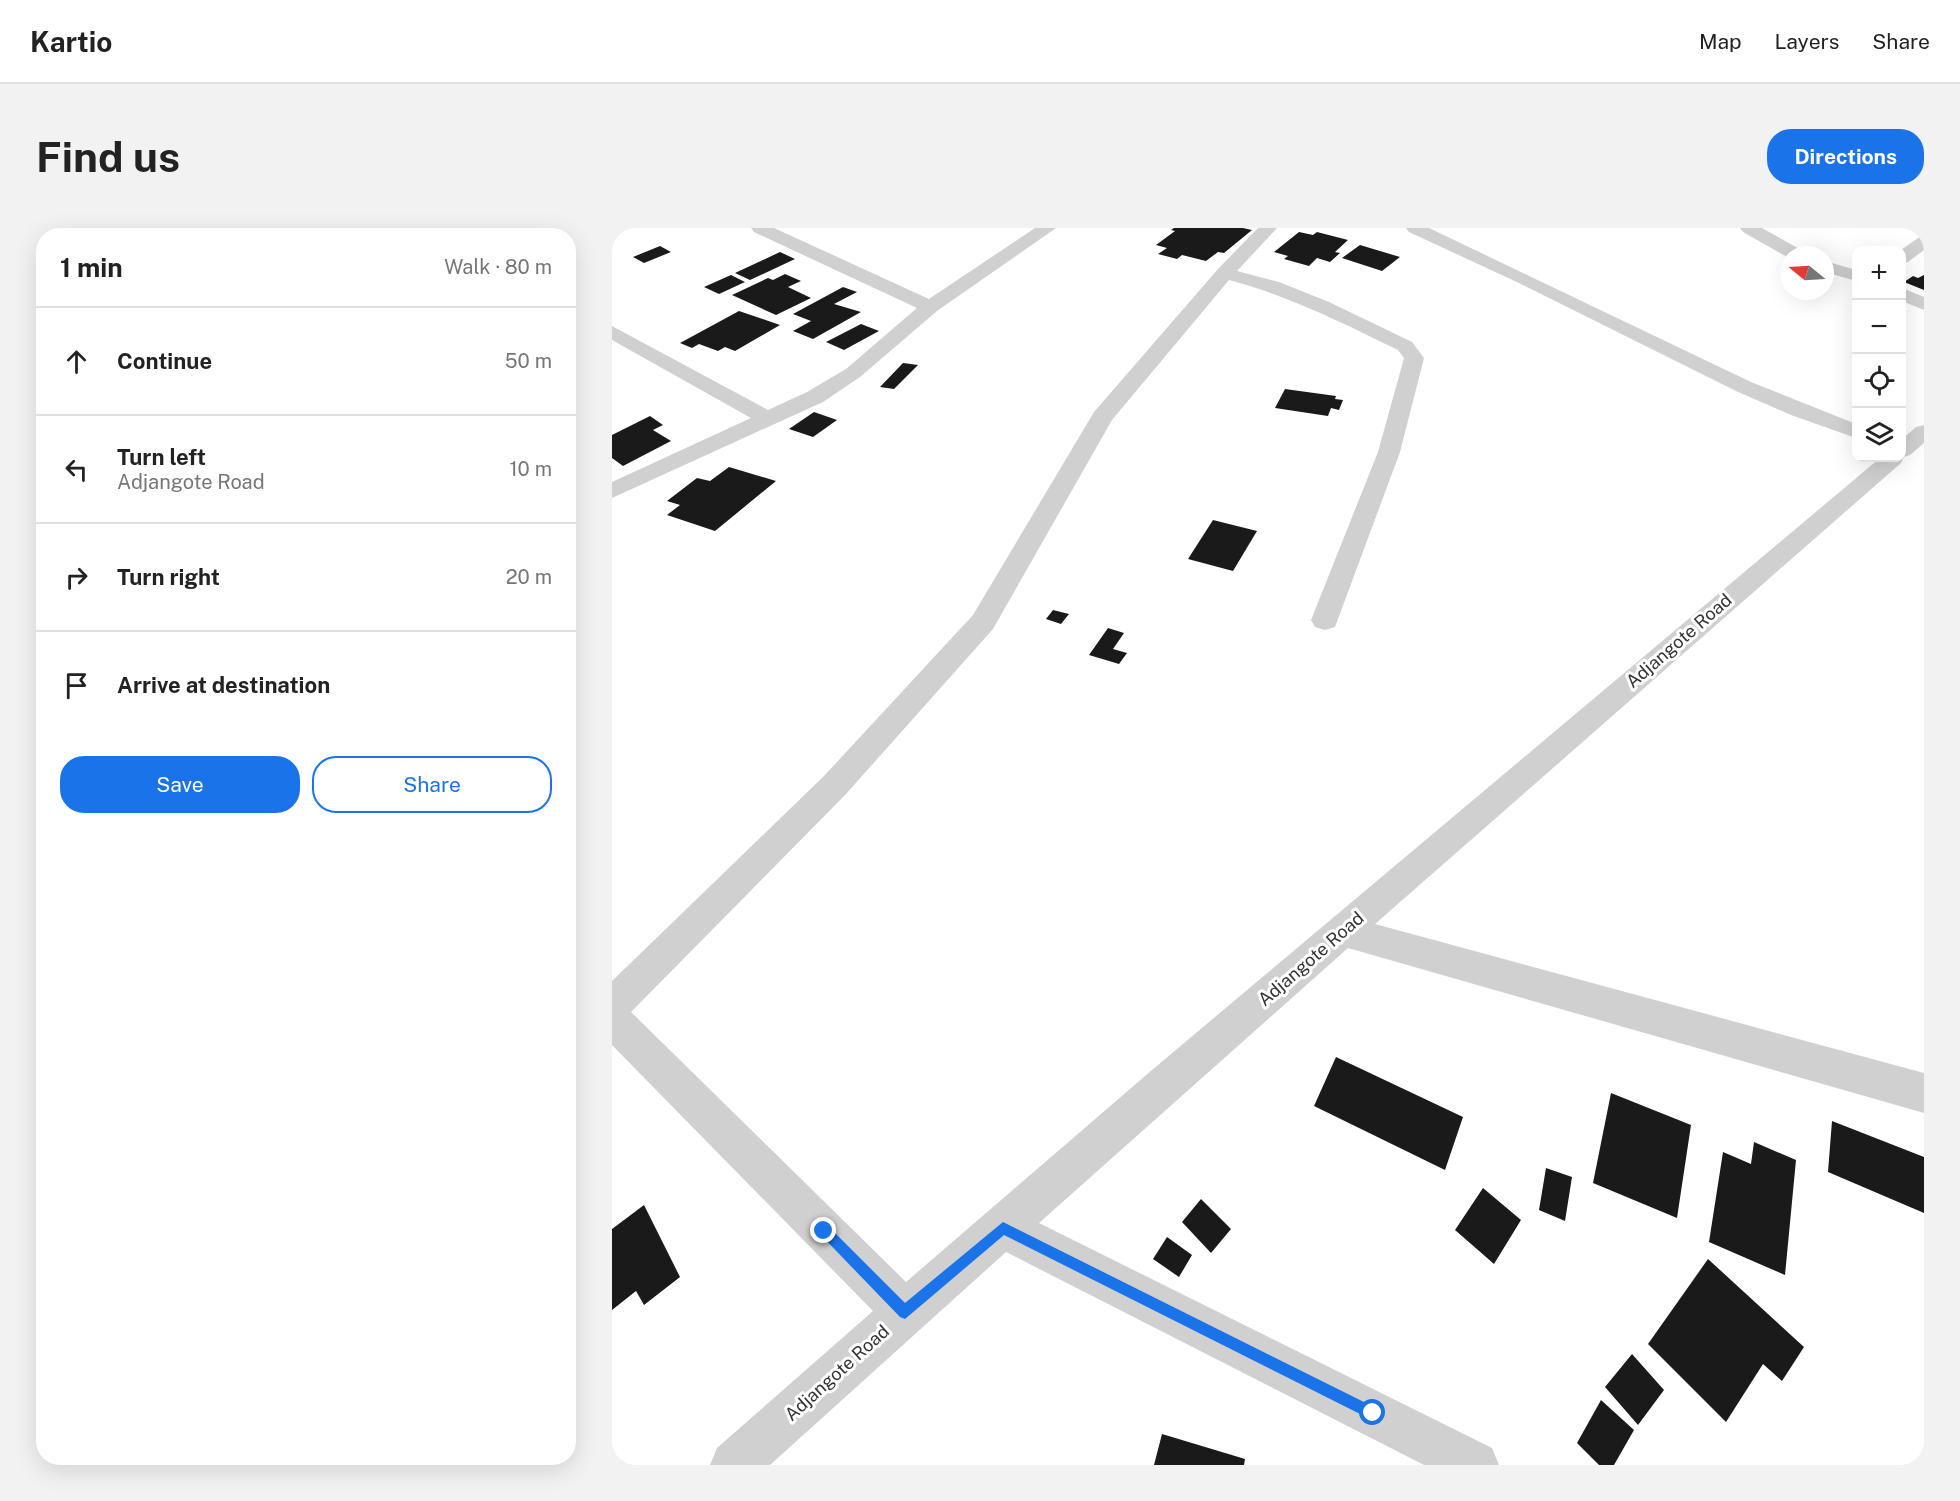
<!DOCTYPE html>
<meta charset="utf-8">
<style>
body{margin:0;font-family:"Public Sans",sans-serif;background:#f2f2f2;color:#222}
.controls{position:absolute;right:18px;top:18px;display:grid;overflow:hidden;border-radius:12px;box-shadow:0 6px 24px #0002}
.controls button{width:54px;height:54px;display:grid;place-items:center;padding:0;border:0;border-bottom:2px solid #e0e0e0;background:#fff;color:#222;font:30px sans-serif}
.compass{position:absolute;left:1168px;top:18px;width:54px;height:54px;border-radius:50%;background:#fff;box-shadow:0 6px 24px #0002;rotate:288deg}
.stop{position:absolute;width:18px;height:18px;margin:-14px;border:4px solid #1a73e8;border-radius:50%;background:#fff}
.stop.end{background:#1a73e8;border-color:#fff;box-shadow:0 2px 6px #0008}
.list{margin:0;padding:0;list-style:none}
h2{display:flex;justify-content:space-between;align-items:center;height:78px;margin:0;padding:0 24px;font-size:26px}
h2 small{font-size:20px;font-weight:400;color:#767676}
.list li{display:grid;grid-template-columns:39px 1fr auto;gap:18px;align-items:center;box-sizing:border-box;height:108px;padding:0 24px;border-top:2px solid #e0e0e0}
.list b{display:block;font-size:22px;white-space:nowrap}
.list p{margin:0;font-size:20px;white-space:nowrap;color:#767676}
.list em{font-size:20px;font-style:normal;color:#767676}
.actions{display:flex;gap:12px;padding:18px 24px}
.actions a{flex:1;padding:14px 0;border:2px solid #1a73e8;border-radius:24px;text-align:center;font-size:21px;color:#1a73e8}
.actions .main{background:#1a73e8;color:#fff}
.icon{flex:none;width:33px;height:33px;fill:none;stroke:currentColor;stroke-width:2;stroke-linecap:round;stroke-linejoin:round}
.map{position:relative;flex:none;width:1312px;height:1237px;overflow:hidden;border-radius:24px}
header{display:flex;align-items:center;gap:36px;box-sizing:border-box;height:84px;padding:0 30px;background:#fff;border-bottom:2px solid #e0e0e0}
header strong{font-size:28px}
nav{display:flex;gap:33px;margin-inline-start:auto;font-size:21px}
.intro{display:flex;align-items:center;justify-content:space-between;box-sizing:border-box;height:144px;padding:0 36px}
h1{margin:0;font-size:42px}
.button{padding:15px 27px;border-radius:24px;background:#1a73e8;color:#fff;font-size:21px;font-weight:700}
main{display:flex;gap:36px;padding:0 36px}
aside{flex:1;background:#fff;border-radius:24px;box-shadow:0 6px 24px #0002}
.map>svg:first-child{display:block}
.building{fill:#1a1a1a}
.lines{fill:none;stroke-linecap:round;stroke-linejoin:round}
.minor{fill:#d0d0d0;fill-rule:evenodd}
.route{fill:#1a73e8}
.labels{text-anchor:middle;stroke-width:6;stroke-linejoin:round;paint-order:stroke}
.street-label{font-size:18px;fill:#333;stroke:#fff}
</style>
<header>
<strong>Kartio</strong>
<nav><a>Map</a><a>Layers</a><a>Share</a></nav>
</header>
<div class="intro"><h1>Find us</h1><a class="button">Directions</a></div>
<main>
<aside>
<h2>1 min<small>Walk · 80 m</small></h2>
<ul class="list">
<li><svg class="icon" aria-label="ahead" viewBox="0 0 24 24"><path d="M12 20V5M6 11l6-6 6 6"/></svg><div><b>Continue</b></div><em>50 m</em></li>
<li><svg class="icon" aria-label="left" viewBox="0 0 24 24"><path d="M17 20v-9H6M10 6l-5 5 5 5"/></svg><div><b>Turn left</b><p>Adjangote Road</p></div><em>10 m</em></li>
<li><svg class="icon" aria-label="right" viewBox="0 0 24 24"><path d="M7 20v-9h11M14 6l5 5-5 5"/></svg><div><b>Turn right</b></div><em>20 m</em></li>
<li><svg class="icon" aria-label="arrive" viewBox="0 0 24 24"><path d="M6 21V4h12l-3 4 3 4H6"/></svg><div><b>Arrive at destination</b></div></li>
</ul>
<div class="actions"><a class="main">Save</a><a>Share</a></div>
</aside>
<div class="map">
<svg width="1312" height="1237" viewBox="0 0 1312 1237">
<rect width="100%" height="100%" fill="#fff"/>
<path class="building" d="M562,0H631L640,2L612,25L606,24L594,33L570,27L565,31L546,26L555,20L544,17L563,3L559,2Z
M687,4L701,7L705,4L736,12L723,24L728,25L718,34L705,30L697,38L672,31L676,28L662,24Z
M748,17L788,29L770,43L730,30Z
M48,18L59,24L32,35L21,29Z
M168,24L183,31L138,52L123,45Z
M173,46L189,53L176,59L199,70L164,87L120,67L156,50L161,52Z
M119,47L133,54L107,66L92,59Z
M1312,47V62L1292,54L1301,48L1306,50Z
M231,59L245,64L222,76L249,84L201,111L181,103L199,93L181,86Z
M127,83L168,97L123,123L113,119L106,123L87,116L80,120L68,115Z
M249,96L267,103L232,122L214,114Z
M291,135L306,137L282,161L268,159Z
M673,161L724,168L723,171L731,172L727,182L719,180L716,188L663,180Z
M202,184L225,192L201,209L177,201Z
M38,188L51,197L41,202L59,213L11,238L0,230V207Z
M117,239L164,253L103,303L55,287L68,277L55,273L85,250L98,253Z
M601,292L645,303L621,343L576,331Z
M441,382L457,386L449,396L434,391Z
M496,400L512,405L501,421L515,425L507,436L477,427Z
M724,829L851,889L833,942L702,878Z
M999,865L1079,897L1065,990L981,955Z
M1220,893L1312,929V985L1216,944Z
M1142,914L1184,932L1173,1047L1097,1014L1111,924L1139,936Z
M934,940L960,949L953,993L927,982Z
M871,960L909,992L882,1036L843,1002Z
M589,971L619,1001L599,1025L570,994Z
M32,977L68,1049L32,1077L24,1063L0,1082V1001Z
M555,1009L580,1027L567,1049L541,1031Z
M1096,1031L1192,1119L1170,1153L1151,1136L1114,1194L1036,1116Z
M1020,1126L1052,1162L1026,1197L993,1159Z
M989,1172L1022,1202L1002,1237H987L965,1215Z
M550,1206L633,1231L632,1237H542Z"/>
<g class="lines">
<path class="minor" d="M139,0H162L317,71L423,0H444L325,83L248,149L211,174L0,270V254L139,190L0,112V98L156,182L195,164L234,141L305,80L142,4Z
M646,0H665L625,43L667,54L717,74L800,114L812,130L788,224L723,399L713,402L703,399L699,392L766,224L792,130L786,122C730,95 677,68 617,52L500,192L381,401L234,566L19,784L294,1054L540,842L1268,230H1290V211L1304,199L1312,197V215L1298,227L1292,229L1289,235L763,696L1312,845V885L736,720L427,995L880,1220L887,1237H812L394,1024L158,1237H98L105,1220L261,1083L0,817V753L212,548L361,387L482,184L606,41Z
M794,0H817L1139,154L1244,196V210L1179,187L1124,163L907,55L797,4Z
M1128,0H1150L1191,23L1194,27H1177V30L1131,4Z
M1312,9V22L1296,34L1290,35L1289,22L1306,10Z
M1213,33L1244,42V53L1213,44Z
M1290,60L1312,69V82L1290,73Z"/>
</g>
<path class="route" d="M391,994L766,1181L768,1185L766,1190L761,1192L756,1190L392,1007L293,1091L288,1089L205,1003L207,998L212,996L216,998L293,1075Z"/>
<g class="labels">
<g class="street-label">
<text transform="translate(1067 413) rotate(-41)" y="6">Adjangote Road</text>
<text transform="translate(699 731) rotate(-41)" y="6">Adjangote Road</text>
<text transform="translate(225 1145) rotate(-42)" y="6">Adjangote Road</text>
</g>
</g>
</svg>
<div class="controls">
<button>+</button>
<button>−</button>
<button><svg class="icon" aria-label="locate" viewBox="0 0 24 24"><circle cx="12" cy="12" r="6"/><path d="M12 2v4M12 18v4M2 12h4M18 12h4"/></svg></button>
<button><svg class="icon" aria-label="layers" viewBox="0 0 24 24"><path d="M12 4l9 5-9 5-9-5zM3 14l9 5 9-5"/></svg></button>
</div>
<svg class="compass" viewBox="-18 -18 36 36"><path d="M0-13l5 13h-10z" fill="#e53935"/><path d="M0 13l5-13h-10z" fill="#767676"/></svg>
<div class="stop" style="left:761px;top:1185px"></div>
<div class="stop end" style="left:212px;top:1003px"></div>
</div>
</main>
